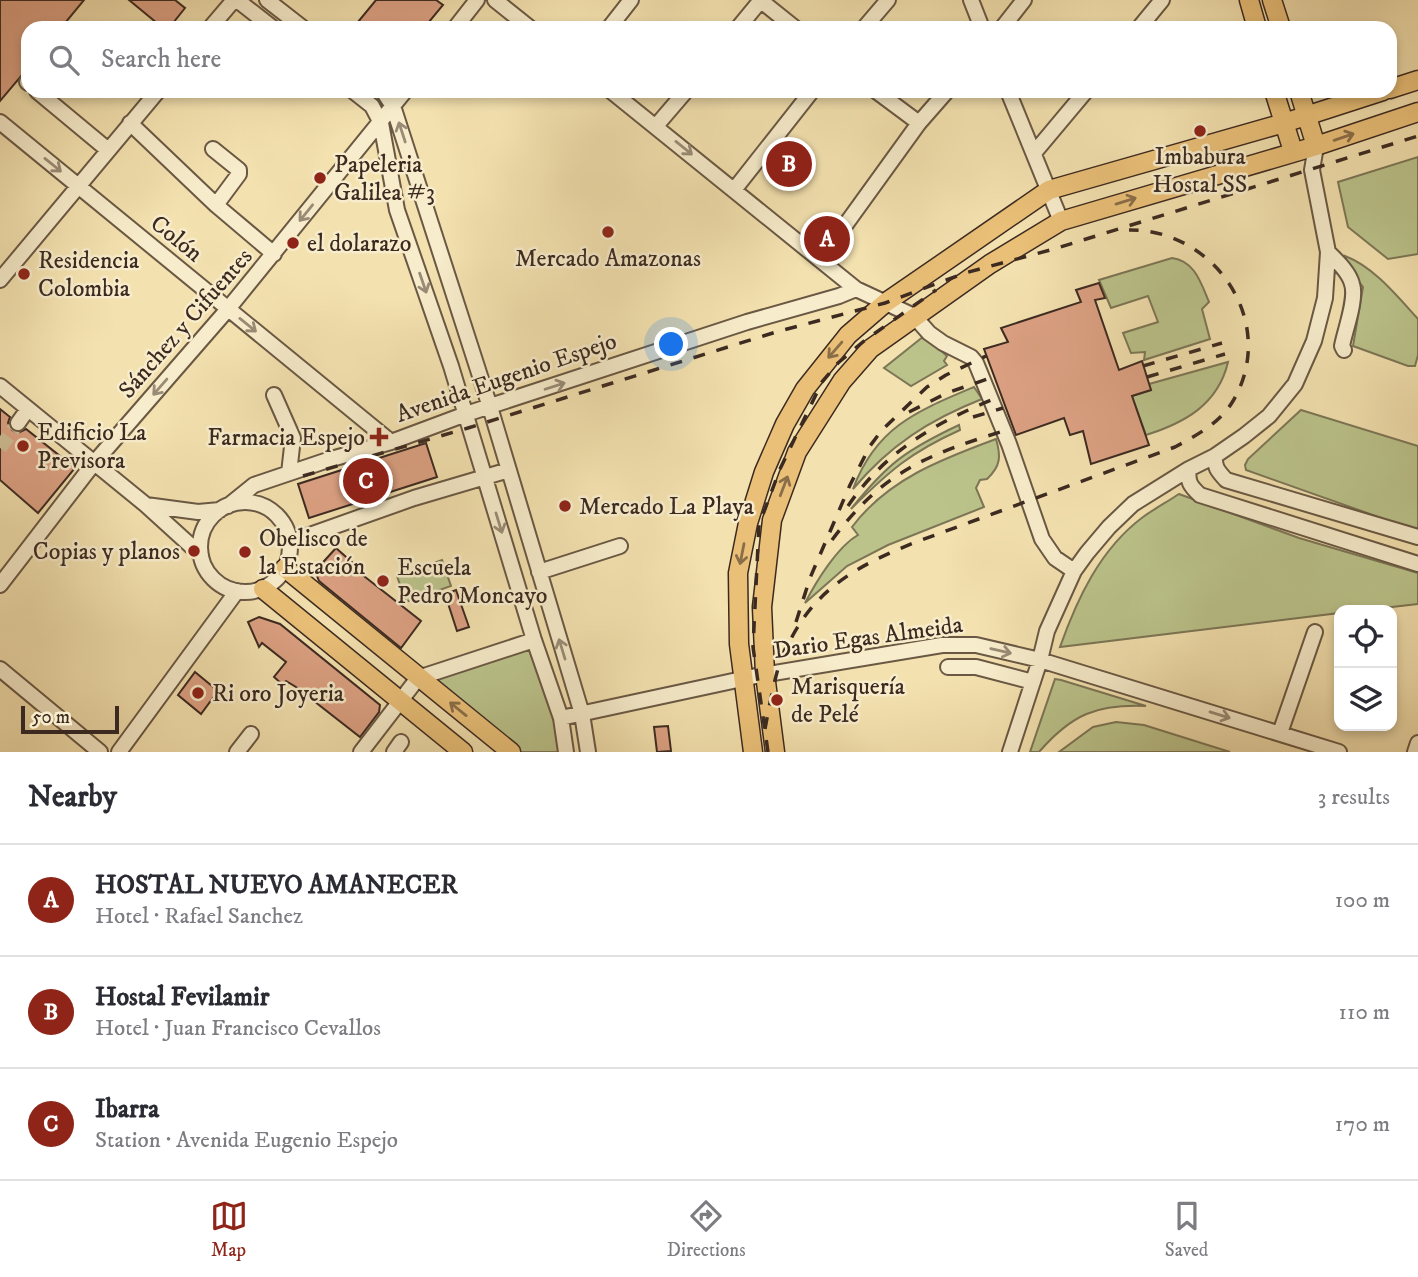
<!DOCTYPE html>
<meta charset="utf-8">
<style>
body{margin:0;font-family:"IM FELL DW Pica",serif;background:#f7f7f7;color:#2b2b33}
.controls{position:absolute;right:21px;bottom:21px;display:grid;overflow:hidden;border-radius:14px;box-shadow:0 4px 10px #0003}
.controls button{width:63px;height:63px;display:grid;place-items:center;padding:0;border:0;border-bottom:2px solid #e1e1e2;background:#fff;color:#2b2b33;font:35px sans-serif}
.scale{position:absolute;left:21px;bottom:18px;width:98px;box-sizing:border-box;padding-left:7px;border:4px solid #3c2a21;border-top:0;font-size:19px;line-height:24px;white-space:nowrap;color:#3c2a21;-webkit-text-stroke:5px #f7eccb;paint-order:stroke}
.you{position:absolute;left:672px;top:345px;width:24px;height:24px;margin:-18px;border:5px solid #fff;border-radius:50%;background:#1a73e8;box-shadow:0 0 0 10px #1a73e833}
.badge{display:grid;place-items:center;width:46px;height:46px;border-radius:50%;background:#8f2418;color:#fff;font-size:23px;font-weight:700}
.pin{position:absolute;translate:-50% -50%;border:4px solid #fff;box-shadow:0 2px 7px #0006}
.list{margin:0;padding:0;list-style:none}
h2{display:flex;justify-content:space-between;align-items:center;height:91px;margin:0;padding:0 28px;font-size:30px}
h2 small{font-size:23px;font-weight:400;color:#7c7c81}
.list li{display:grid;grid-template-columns:46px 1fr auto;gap:21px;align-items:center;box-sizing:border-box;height:112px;padding:0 28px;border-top:2px solid #e1e1e2}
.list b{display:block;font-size:26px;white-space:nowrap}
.list p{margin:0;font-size:23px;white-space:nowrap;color:#7c7c81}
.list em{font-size:23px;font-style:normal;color:#7c7c81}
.icon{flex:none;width:38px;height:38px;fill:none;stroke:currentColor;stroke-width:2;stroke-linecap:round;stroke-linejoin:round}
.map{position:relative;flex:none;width:1418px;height:752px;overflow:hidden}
.search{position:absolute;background:#fff;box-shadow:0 4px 10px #0003;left:21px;right:21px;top:21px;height:77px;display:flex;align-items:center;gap:18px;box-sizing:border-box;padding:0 24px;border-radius:21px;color:#7c7c81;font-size:26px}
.sheet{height:427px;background:#fff}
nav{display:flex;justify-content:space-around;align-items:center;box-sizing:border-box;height:98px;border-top:2px solid #e1e1e2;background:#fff;font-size:19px;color:#7c7c81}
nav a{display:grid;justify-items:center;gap:4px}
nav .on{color:#8f2418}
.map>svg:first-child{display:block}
.green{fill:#bbc38b;stroke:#7c7656;stroke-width:2}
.building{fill:#dca183;stroke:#3c2a21;stroke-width:2}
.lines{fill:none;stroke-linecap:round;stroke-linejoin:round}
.minor-tunnel{stroke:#cebc93;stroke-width:14;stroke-dasharray:14 7;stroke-linecap:butt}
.minor-casing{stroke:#6a5844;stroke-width:18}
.major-casing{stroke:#3c2a21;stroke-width:21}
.minor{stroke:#f7eccb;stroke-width:14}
.major{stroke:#eac078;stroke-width:18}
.rail{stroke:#3c2a21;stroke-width:3.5;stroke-dasharray:12 12;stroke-linecap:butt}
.oneway{stroke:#9a8b76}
.oneway2{stroke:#8a6e48}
.poi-dot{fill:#8f2418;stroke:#f7eccb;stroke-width:2.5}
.labels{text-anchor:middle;stroke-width:5;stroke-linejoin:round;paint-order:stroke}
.poi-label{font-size:24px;fill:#3c2a21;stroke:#f7eccb;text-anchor:start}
.street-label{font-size:24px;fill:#3c2a21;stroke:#f7eccb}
</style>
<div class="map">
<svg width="1418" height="752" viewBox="0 0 1418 752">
<rect width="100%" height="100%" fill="#f3e1af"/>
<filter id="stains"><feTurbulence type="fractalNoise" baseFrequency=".00286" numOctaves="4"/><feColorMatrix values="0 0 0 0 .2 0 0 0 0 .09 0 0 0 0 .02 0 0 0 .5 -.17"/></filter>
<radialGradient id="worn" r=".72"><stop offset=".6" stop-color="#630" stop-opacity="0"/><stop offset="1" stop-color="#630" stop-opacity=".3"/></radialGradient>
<path class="green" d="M1418,157V254L1388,259L1348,227L1338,182Z
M1345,256C1374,267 1397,296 1418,319V355L1415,366H1408L1353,346L1363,287L1349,269Z
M1172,258C1195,261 1201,283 1209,302L1202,309L1210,339L1144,360L1145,352L1131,353L1123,333L1158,322L1148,296L1111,308L1099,280Z
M924,336L947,356L944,361L947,365L911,386L884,368Z
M1228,362C1218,405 1184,423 1146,435L1132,396L1151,390L1149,384Z
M974,387L982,399C929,420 890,445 853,489C876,427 917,411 974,387Z
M1301,410L1418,446V531L1246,470L1245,465L1248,459Z
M959,425L960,430C911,452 889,471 851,509C888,463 906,450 959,425Z
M996,439C1001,456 1001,466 987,479L980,480L976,488L984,507L888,545L847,566L805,603C816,582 837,547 858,535L852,527C888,479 942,459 996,439Z
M1179,494L1299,538L1418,573V604L1366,610H1339V613L1060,647C1077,599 1100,549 1143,517C1154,509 1167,502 1179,494Z
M442,560L451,586L406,602L397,576Z
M530,646L558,733L560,752H520L432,684L435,677Z
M1055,679L1061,680L1146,706C1097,704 1072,714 1039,752H1030Z
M1116,722L1144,725L1230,752H1059L1093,727Z"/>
<path class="building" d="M0,0H84L61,28H28V68L0,101Z
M129,0H175L185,8L169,28H163Z
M376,0H436L443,5L424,28H353Z
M1099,283L1105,298L1095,300L1119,370L1142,361L1151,390L1132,396L1149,445L1091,464L1083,431L1070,435L1064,418L1016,435L984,349L1008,342L1001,328L1081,302L1076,290Z
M0,409L10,417L8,423L12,430L18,433L26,429L75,468L38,513L0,480Z
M426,443L437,477L309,518L298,484Z
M336,548L362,571L360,573L421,621L401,648L319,581L315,571Z
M456,590L469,627L457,631L445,594Z
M259,617L280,624L380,705L379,712L360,737L296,687L286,681L283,685L274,677L286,662L262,643L259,647L248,622Z
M195,672L218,691L201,714L178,695Z
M668,726L671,751L657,752L654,727Z"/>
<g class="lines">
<path class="minor-tunnel" d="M0,448L18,423"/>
<defs>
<path id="minor" d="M237,0L273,28
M267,0L303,28
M495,0L530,28
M760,0L795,28
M971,0L982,28
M210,28L234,0
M455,28L477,0
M609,28L631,0
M738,28L761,0
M864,28L888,0
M1002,28L1024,0
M1139,28L1162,0
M27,82L28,83
M37,91L108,150
M353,91L372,106L381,123L397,210L451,366L534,640L561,718L566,752
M383,91L393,106L490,407L582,714L588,752
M611,91L856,289L914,316L929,333L943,343L971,357L976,363L1009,444L1042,539L1055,558L1074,571
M876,91L919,123
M1008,91L1061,221
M0,122L391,442
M130,123L216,205L274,254
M656,126L686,91
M213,149L239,170V174L216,205
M1034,153L1086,91
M734,190L812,91
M1328,252C1337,261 1349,272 1352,284C1357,299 1345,330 1342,346L1344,350
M820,260L919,123L947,91
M0,280L158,91
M0,386L146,505L201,555
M274,395L293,438L289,473
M18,423L28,409
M1215,456C1214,468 1219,472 1226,480L1418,537
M1189,469C1187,481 1190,486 1200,495L1418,564
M200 547a45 45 0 1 1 90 0a45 45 0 1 1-90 0Z
M146,505L198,512L220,510
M228,506L254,485L328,460L391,442L466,414L747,322L839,296L856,289
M290,542L414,498L509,470
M539,572L620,546
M0,585L94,463L228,309L405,91
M948,667H976L1033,682
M0,669L100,752
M561,718L756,676L942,645H976L1040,660L1339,752
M1280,733L1315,632
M119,752L237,591
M237,752L251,734
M361,752L418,678L534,640
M394,752L401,742
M1010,752L1040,660L1047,631L1074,571L1087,553L1109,527L1133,504L1189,469L1215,456L1244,436L1269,416L1295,384L1314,341L1325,298L1328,252L1312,170L1316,146
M1415,752L1418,743"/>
<path id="major" d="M1249,0L1257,28
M1272,0L1281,28
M1390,89L1418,80
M1274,91L1293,151
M1299,91L1316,146
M285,568L511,752
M263,589L463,752
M753,752L739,644L738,573L748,523L764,472L785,424L805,389L848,335L885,303L1049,190L1284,123L1383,91
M775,752L765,674L762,607L772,520L797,452L842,381L870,349L990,264L1061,221L1316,146L1418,112"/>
</defs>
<use href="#minor" class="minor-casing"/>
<use href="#major" class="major-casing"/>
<use href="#minor" class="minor"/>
<use href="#major" class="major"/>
<path class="rail" d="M1143,366L1222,343
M1147,377L1225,354
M909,412L947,393L993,377
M973,417L1003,408
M303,476L468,428L776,332L885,303L965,273L1054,249L1418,136
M848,506C885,451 938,421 999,397
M832,540C884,470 929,454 1010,429
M796,622L810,578L850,485L870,446L882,430L927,387L946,375L986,356
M765,729C769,707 773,686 779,665C781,654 788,645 793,635C821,584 864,563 916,542L1175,447C1197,435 1220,423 1233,401C1279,323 1215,229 1129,230
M768,752L753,647L759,525L780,469L822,382L838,363L864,341L936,290"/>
</g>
<defs><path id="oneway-shaft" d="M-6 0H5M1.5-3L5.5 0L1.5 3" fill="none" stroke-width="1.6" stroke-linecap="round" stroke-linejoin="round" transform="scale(1.75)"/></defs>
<g class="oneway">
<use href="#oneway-shaft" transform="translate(402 132) rotate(-108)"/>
<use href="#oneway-shaft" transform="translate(684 148) rotate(39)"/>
<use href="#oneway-shaft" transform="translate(53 165) rotate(39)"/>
<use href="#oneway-shaft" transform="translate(306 213) rotate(129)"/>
<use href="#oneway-shaft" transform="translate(423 283) rotate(71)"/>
<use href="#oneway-shaft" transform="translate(248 325) rotate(39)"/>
<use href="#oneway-shaft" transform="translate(555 386) rotate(-18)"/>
<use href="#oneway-shaft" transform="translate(160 387) rotate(131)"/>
<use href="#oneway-shaft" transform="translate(499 523) rotate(73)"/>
<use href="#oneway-shaft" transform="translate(562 649) rotate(-107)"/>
<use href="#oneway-shaft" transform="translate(1001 651) rotate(13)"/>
<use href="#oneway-shaft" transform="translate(1220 715) rotate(17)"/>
</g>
<g class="oneway2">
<use href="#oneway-shaft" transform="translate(1344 137) rotate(-19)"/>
<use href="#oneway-shaft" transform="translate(1126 201) rotate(-17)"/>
<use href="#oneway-shaft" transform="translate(835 350) rotate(131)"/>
<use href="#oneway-shaft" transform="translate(784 486) rotate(-69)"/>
<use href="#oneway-shaft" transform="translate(742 554) rotate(101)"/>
<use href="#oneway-shaft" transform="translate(458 709) rotate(-141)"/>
</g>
<g class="poi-dot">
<circle cx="1200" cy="131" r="7"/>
<circle cx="320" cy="178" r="7"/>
<circle cx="608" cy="232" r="7"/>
<circle cx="293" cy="243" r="7"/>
<circle cx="24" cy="274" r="7"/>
<path d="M375.5 426.5h7v7h7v7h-7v7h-7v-7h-7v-7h7z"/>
<circle cx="23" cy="446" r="7"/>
<circle cx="565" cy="506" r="7"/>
<circle cx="194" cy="551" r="7"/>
<circle cx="245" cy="552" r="7"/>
<circle cx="383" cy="581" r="7"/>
<circle cx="198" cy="693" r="7"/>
<circle cx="777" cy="700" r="7"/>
</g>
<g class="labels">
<g class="poi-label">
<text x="1200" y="164" text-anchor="middle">Imbabura<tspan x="1200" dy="28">Hostal SS</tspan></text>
<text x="334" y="172">Papeleria<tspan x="334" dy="28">Galilea #3</tspan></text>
<text x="307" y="251">el dolarazo</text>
<text x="608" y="266" text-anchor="middle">Mercado Amazonas</text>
<text x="38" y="268">Residencia<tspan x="38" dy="28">Colombia</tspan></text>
<text x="37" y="440">Edificio La<tspan x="37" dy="28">Previsora</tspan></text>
<text x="365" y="445" text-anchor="end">Farmacia Espejo</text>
<text x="579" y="514">Mercado La Playa</text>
<text x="259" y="546">Obelisco de<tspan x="259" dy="28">la Estación</tspan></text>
<text x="180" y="559" text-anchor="end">Copias y planos</text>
<text x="397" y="575">Escuela<tspan x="397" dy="28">Pedro Moncayo</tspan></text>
<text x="791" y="694">Marisquería<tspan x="791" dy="28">de Pelé</tspan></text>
<text x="212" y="701">Ri oro Joyeria</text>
</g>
<g class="street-label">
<text transform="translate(177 238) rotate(39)" y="8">Colón</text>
<text transform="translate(185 323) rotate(-49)" y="8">Sánchez y Cifuentes</text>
<text transform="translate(506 377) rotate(-19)" y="8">Avenida Eugenio Espejo</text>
<text transform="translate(868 637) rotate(-8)" y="8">Dario Egas Almeida</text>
</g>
</g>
<rect width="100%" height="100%" filter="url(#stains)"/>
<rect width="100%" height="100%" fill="url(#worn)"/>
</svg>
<div class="controls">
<button><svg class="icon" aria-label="locate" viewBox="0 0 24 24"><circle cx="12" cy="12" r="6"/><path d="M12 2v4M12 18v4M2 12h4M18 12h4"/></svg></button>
<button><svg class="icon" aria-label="layers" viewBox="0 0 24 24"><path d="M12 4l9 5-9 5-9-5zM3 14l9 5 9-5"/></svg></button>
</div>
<div class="scale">50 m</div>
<div class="you"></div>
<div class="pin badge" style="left:827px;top:239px">A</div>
<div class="pin badge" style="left:789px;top:164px">B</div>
<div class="pin badge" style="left:366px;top:481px">C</div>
<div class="search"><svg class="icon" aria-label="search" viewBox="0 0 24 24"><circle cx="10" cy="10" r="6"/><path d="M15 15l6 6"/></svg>Search here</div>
</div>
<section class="sheet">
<h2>Nearby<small>3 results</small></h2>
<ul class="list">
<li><span class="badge">A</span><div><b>HOSTAL NUEVO AMANECER</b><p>Hotel · Rafael Sanchez</p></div><em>100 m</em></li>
<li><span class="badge">B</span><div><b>Hostal Fevilamir</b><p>Hotel · Juan Francisco Cevallos</p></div><em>110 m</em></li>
<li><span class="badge">C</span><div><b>Ibarra</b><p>Station · Avenida Eugenio Espejo</p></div><em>170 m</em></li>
</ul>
</section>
<nav>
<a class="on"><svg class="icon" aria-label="map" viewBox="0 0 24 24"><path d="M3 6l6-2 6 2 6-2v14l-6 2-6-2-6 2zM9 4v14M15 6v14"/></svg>Map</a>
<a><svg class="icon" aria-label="directions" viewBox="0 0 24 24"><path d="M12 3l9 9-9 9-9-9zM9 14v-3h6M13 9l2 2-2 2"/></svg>Directions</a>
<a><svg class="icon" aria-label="saved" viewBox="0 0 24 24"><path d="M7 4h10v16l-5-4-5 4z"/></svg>Saved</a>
</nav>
